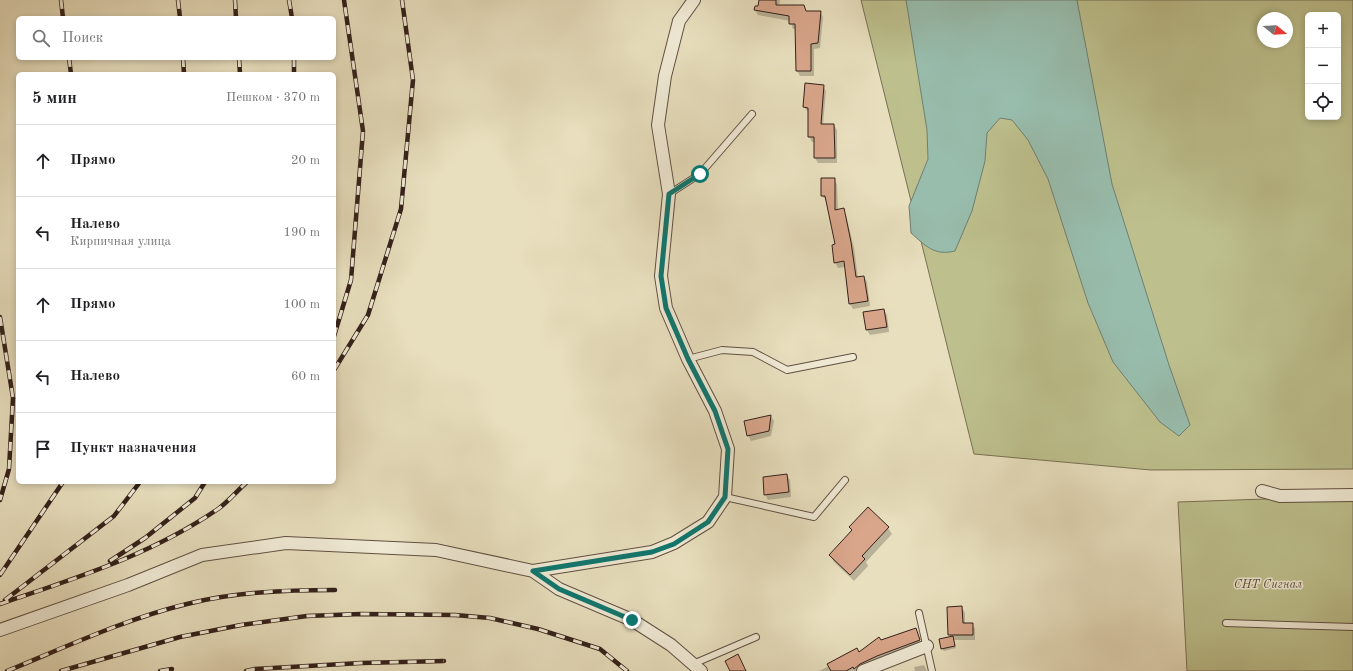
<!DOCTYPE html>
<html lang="ru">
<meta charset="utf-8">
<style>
body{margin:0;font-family:"Old Standard TT",serif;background:#f6f6f6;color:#202124}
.controls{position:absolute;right:12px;top:12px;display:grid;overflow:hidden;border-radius:6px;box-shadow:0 2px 6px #0003}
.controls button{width:36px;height:36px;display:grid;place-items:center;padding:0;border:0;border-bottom:1px solid #e0e0e0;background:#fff;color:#202124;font:20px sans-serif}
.compass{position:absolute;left:1257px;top:12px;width:36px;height:36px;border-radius:50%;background:#fff;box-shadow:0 2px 6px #0003;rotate:108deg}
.stop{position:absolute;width:12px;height:12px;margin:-9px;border:3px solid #0f766e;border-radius:50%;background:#fff}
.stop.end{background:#0f766e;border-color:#fff;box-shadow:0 1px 4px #0008}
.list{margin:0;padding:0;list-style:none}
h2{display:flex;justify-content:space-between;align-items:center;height:52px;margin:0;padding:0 16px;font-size:17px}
h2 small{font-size:13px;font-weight:400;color:#757577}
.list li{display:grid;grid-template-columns:26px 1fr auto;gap:12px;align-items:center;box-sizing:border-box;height:72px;padding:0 16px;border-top:1px solid #e0e0e0}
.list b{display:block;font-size:15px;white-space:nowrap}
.list p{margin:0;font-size:13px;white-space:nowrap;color:#757577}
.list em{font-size:13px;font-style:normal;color:#757577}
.icon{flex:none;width:22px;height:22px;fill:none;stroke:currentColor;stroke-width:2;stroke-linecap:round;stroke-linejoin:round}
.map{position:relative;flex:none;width:1353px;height:671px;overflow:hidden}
.search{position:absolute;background:#fff;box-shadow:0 2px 6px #0003;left:16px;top:16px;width:320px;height:44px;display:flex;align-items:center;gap:10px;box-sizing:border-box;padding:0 14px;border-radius:6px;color:#757577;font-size:15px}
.panel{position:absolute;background:#fff;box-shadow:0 2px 6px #0003;left:16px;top:72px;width:320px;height:412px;border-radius:6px}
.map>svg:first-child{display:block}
.green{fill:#bdc08d;stroke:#787054;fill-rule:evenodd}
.water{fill:#98bdad;stroke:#707e72}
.shadow{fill:#0003}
.building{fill:#d9a68b;stroke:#33201a}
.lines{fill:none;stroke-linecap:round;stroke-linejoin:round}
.lane-casing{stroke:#605043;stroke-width:8}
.street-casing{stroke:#605043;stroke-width:14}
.lane{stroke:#f0ead5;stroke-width:6}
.street{stroke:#f0ead5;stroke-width:12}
.rail-casing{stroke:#33201a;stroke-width:4.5}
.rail{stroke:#f0ead5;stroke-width:3;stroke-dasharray:9;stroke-linecap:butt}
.route{stroke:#0f766e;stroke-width:5}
.labels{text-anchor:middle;stroke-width:3;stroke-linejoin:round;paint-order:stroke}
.park-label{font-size:12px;font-style:italic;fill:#5c503c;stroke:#f0ead5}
</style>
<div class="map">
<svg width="1353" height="671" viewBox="0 0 1353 671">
<rect width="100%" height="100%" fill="#e8dfbe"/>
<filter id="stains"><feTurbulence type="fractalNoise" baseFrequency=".005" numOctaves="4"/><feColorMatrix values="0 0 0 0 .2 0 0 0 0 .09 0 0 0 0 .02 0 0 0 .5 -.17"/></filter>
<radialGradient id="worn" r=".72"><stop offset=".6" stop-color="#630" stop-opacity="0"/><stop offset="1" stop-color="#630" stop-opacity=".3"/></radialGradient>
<path class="green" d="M861,0H1353V469L1151,470L974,454ZM1308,15H1338V117H1308ZM1263,18H1287V42H1263Z
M1353,496V671H1187L1178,502Z"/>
<path class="water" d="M906,0H1077L1112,184L1169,365L1190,425L1179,436L1160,422L1113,362L1088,303L1048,179L1028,140L1012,120L1000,118L987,133L985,161L972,211L955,251C934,256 926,246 911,233L909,206L928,159L927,130Z"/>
<path class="shadow" d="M760,0H780L779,6L806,12H820L823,17L820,48L814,49V76H800L797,71L796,29H793L790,21L758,15L755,10L759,7Z
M823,86L826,91L823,125H834L837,130V163H818L815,158V142H812L809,136V113L804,107Z
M822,179H834L837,184L838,211L843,209L846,215L854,248L858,278L864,277L867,282L870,306L853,309L850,304L845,267L838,268L835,262L836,245L827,201L822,196Z
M884,310L887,315L889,332L870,335L867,330Z
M771,416L774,421L771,436L751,441L748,435Z
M787,475L790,480L791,497L768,500L765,494Z
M888,528L892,534L866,562L868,566L854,581L834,562L830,555Z
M962,608L965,613V624H972L975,629V640H954L956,648L944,651L942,649L951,637L949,634Z
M915,629L922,646L861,671H819L881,641Z
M924,665L927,671H915L914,667Z"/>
<path class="building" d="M759,0H776V5H804L806,11H821L818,43L811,44V71H796L795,24H789V16L754,10L755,6H758Z
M805,83L824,85L821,124H834L835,158H814V137H808V108L803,107Z
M821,178H835V210L844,208L851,242L856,277L864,276L868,301L849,304L844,261L834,263L832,245L835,244L825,196H821Z
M884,309L887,327L866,330L863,312Z
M771,415L769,431L747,436L744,421Z
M787,474L789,492L764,495L763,477Z
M868,507L889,527L862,556L865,559L850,575L829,555L852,530L849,527Z
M962,606L963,623H973V635H948L947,607Z
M916,628L920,640L877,656L860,664L854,669L853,667L846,671H831L827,664L857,648L859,652L879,637L881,640Z
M953,636L955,646L941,649L939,639Z
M738,654L746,671H730L725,661Z"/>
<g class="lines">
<defs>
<path id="lane" d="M669,194L700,174L752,114
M688,359L722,350L753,352L787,370L853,357
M725,497L814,517L845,480
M919,613L932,671
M1226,623L1353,627
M693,664L756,637"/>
<path id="street" d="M1262,491L1280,496L1353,495
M533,571L652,552L674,543L708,522L725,497L728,449L715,411L688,359L666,308L661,276L669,194L658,125L665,76L679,21L694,0
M0,630L128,585L202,555L286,543L436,550L533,571L559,589L632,620L671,645L701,671
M863,671L927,646"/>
</defs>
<use href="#lane" class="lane-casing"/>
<use href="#street" class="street-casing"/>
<use href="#lane" class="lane"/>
<use href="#street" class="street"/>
<defs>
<path id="rail" d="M61,0L63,18
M178,0L180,18
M235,0L236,18
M289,0L292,18
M69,58L71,74
M183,58L184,74
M239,58L240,74
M294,58V74
M0,317L13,398L9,469L0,500
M334,336L351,280L363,131L344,0
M334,370L368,315L401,209L413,80L402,0
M110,561L145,538L195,498L205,482
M0,575L63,482
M5,600L114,516L140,482
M0,604C76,578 151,555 218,509C228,502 237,491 247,482
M7,671C66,647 125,619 187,604C235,592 285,590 335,590
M61,671L180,637L241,625L307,616L361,614L455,615L490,618L538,629L600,649L627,671
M160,671L172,669
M246,671L255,669L361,663L444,661"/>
</defs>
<use href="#rail" class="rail-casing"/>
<use href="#rail" class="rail"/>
</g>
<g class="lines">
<path class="route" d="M632,620L559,589L533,571L652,552L674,544L708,522L725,497L728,449L715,411L688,359L666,308L661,276L669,194L700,174"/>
</g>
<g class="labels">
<g class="park-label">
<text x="1268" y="588">СНТ Сигнал</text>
</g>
</g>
<rect width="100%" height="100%" filter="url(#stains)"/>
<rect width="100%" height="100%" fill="url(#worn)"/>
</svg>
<div class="controls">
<button>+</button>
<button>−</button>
<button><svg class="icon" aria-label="locate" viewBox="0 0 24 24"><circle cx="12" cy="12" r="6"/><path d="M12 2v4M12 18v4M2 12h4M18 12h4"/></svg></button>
</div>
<svg class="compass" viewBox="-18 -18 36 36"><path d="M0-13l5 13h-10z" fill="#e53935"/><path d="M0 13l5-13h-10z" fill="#757577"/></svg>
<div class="stop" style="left:700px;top:174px"></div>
<div class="stop end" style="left:632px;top:620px"></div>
<div class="search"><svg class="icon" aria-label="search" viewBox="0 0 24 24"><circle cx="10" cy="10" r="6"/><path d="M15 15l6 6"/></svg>Поиск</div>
<section class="panel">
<h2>5 мин<small>Пешком · 370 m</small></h2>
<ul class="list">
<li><svg class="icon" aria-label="ahead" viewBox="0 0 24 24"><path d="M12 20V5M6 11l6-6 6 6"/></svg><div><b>Прямо</b></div><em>20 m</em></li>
<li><svg class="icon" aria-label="left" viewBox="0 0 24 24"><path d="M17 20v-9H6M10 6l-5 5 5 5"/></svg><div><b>Налево</b><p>Кирпичная улица</p></div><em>190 m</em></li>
<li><svg class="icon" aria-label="ahead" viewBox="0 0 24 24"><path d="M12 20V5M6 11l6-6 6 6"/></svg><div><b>Прямо</b></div><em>100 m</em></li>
<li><svg class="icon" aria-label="left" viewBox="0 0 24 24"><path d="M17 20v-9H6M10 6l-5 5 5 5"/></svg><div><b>Налево</b></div><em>60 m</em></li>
<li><svg class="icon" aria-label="arrive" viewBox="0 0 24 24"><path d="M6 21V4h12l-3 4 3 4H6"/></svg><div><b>Пункт назначения</b></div></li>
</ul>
</section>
</div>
